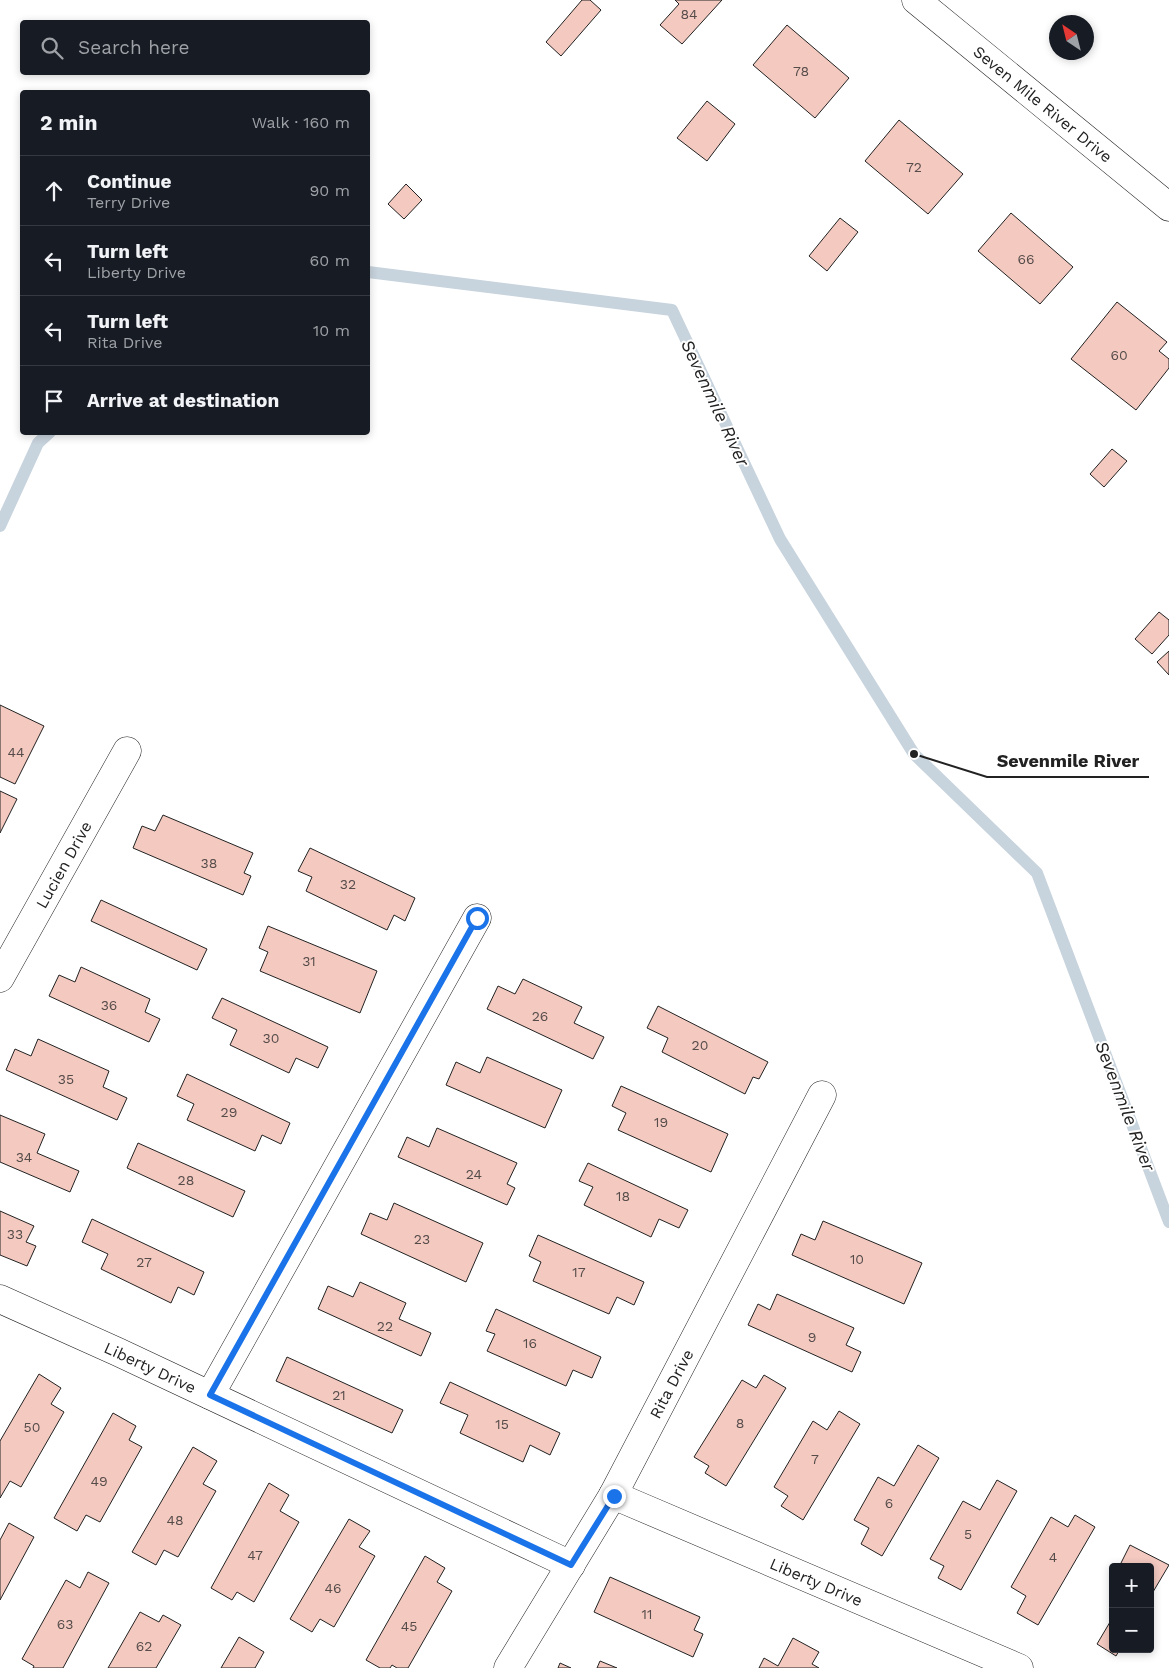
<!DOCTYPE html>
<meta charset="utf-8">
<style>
body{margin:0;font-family:"Work Sans",sans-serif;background:#20242c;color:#f1f3f6}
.controls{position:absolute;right:15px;bottom:15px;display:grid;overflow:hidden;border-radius:5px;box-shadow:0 2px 8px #0003}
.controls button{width:45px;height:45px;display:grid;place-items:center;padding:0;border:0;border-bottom:1px solid #363941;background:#171b24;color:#f1f3f6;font:25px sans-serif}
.compass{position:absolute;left:1049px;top:15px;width:45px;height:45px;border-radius:50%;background:#171b24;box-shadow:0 2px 8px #0003;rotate:325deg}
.stop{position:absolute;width:15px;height:15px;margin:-11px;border:4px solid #1a73e8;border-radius:50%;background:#fff}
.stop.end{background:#1a73e8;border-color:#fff;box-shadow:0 1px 5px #0008}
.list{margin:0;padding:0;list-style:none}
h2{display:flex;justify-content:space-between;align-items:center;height:65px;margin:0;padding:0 20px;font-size:21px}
h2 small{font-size:16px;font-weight:400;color:#9ea1a6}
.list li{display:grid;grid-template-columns:32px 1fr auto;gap:15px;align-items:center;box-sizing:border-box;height:70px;padding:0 20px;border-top:1px solid #363941}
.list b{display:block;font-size:19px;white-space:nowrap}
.list p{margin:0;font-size:16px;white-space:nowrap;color:#9ea1a6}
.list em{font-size:16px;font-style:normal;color:#9ea1a6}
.icon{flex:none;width:28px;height:28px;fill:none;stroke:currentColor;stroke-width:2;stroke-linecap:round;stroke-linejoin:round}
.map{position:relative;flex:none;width:1169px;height:1668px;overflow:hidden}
.search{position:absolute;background:#171b24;box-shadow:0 2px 8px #0003;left:20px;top:20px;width:350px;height:55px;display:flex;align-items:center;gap:12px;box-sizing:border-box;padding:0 18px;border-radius:5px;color:#9ea1a6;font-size:19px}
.panel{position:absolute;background:#171b24;box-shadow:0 2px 8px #0003;left:20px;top:90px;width:350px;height:345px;border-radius:5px}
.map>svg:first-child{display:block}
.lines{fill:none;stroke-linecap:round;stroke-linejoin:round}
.stream{stroke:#c7d3dd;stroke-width:12}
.building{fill:#f3c9c0;stroke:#222}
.minor-casing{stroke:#222;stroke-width:29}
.minor{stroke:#fff;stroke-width:28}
.route{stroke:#1a73e8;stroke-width:6}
.labels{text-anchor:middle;stroke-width:4;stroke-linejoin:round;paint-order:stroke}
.number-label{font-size:14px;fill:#564c4a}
.street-label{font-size:16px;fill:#222;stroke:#fff}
.water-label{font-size:18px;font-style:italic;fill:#222;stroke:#fff}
.leader{fill:none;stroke:#222;stroke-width:2}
.callout-dot{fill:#222;stroke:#fff;stroke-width:2}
.callout-label{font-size:18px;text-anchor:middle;font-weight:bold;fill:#222;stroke:#fff;stroke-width:4;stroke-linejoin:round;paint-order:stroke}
</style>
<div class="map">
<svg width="1169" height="1668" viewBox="0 0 1169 1668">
<rect width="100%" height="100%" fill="#fff"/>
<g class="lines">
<path class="stream" d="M368,272L672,310L780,539L914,754L1037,873L1169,1222
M0,526L38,443L50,432"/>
</g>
<path class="building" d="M582,0H590L601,10L561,56L546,42Z
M675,0H722L682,44L660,25L679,4Z
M787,25L849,78L815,118L753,65Z
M707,101L735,124L707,161L677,138Z
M899,120L963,174L928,214L865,161Z
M406,184L422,200L404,219L388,204Z
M1011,213L1073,267L1040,304L978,251Z
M840,218L858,232L827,271L809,256Z
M1117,302L1167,342L1159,351L1169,359V368L1136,410L1071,359Z
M1112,449L1127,461L1104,487L1090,474Z
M1159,612L1169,620V635L1152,654L1135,639Z
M1169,651V675L1157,662Z
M0,705L44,726L15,784L0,777Z
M0,791L17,799L0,833Z
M163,815L253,853L244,873L251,876L243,895L133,848L142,826L155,831Z
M310,848L415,898L405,921L394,915L387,930L306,891L312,877L298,871Z
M101,900L207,949L197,970L91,921Z
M268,926L377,971L360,1013L260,971L268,952L259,948Z
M81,967L150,999L145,1012L160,1019L149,1042L49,996L59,975L75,982Z
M523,979L582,1007L574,1023L604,1037L593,1059L487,1009L498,986L515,994Z
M222,998L328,1047L318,1068L296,1058L289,1073L230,1045L237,1030L212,1018Z
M658,1006L768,1062L759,1079L753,1077L745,1094L662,1052L668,1038L647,1028Z
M38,1039L109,1071L103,1087L127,1098L117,1120L6,1070L15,1049L31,1056Z
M487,1057L562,1090L545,1128L446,1085L456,1062L480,1073Z
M187,1074L290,1123L281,1144L262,1135L255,1151L187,1120L194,1104L177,1096Z
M621,1086L728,1134L711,1172L618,1130L626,1113L612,1106Z
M0,1115L45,1134L37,1153L79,1171L70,1192L0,1162Z
M437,1128L517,1163L507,1184L515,1188L507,1205L398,1157L407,1137L429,1147Z
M138,1143L245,1191L233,1217L127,1168Z
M588,1163L688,1210L679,1228L659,1219L651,1237L584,1205L593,1187L579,1181Z
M394,1203L483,1243L466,1282L361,1234L370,1213L387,1220Z
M0,1211L34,1226L26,1242L36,1246L27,1266L0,1255Z
M92,1219L204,1272L194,1295L178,1287L171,1303L101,1269L108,1254L82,1242Z
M823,1221L922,1263L904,1304L792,1255L801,1234L815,1240Z
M538,1235L644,1282L634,1305L617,1297L609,1314L533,1281L541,1262L529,1256Z
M360,1282L406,1303L399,1319L431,1333L421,1356L318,1309L328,1286L353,1297Z
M777,1294L854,1328L846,1345L861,1352L852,1372L748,1325L758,1304L770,1310Z
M496,1309L601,1357L592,1378L573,1370L566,1386L487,1351L495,1334L486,1331Z
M287,1357L403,1410L392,1433L276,1381Z
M39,1374L61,1388L51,1404L64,1412L21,1487L10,1481L0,1498V1441Z
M764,1375L786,1388L726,1486L705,1473L709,1466L694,1457L742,1380L756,1388Z
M450,1382L560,1433L550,1455L530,1445L523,1462L460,1433L468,1415L440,1403Z
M839,1411L860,1424L803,1520L781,1506L788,1496L774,1487L813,1421L827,1430Z
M113,1413L136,1426L129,1440L142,1447L100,1522L86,1515L77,1531L54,1518Z
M918,1445L939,1458L882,1556L861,1544L869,1528L854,1520L878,1477L894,1486Z
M193,1447L217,1461L203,1484L216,1491L178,1557L164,1550L156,1565L132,1552Z
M997,1480L1017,1491L961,1590L938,1578L944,1566L930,1559L963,1501L980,1510Z
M269,1483L289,1495L280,1511L299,1522L254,1602L237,1592L232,1600L211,1588Z
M1075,1515L1095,1527L1038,1625L1017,1613L1026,1596L1011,1587L1051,1517L1068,1527Z
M349,1519L370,1531L359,1547L375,1556L334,1627L320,1619L312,1632L290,1619Z
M9,1523L34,1537L0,1600V1540Z
M1130,1545L1169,1565L1150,1597V1567H1119Z
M425,1556L445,1568L437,1582L452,1591L408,1668H397L392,1665L390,1668H380L366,1660Z
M88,1572L109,1583L63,1668H33L34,1666L22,1659L66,1580L80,1588Z
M610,1577L700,1617L694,1630L703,1634L693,1657L594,1612Z
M140,1612L159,1622L163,1615L181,1625L156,1668H108Z
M1113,1617V1649H1120L1116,1656L1097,1644Z
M239,1637L264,1652L255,1668H221Z
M793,1638L819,1652L812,1664L819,1668H759L764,1658L778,1666Z
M600,1661L617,1668H597Z
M560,1663L571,1668H558Z"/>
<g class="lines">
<defs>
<g id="minor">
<path id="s1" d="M916,0L1169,207"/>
<path id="s2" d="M0,978L127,751"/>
<path id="s3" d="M0,1299L118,1352L571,1565"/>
<path d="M210,1395L477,918"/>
<path id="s4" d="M613,1495L1019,1668"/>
<path id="s5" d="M508,1668L613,1495L822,1095"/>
</g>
</defs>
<use href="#minor" class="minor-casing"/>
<use href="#minor" class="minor"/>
</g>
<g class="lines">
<path class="route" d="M477,918L210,1395L571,1565L614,1496"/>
</g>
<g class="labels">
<g class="number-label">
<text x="689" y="19">84</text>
<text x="801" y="76">78</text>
<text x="914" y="172">72</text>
<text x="1026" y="264">66</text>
<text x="1119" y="360">60</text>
<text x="16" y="757">44</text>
<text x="209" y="868">38</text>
<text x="348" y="889">32</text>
<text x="309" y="966">31</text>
<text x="109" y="1010">36</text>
<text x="540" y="1021">26</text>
<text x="271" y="1043">30</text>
<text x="700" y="1050">20</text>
<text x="66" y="1084">35</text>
<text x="229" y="1117">29</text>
<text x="661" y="1127">19</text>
<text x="24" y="1162">34</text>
<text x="474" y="1179">24</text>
<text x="186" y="1185">28</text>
<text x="623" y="1201">18</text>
<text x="15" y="1239">33</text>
<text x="422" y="1244">23</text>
<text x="857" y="1264">10</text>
<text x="144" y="1267">27</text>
<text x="579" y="1277">17</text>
<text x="385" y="1331">22</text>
<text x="812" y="1342">9</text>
<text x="530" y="1348">16</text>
<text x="339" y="1400">21</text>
<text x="740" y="1428">8</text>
<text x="502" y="1429">15</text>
<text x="32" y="1432">50</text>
<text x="815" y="1464">7</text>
<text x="99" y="1486">49</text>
<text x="889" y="1508">6</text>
<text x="175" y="1525">48</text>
<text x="968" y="1539">5</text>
<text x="255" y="1560">47</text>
<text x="1053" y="1562">4</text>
<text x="333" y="1593">46</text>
<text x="647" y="1619">11</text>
<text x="65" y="1629">63</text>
<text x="409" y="1631">45</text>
<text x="144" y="1651">62</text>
</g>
<g class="street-label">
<text dy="6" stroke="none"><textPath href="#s1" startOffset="164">Seven Mile River Drive</textPath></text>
<text dy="6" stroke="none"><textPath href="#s2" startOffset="130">Lucien Drive</textPath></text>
<text dy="6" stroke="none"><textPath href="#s3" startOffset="165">Liberty Drive</textPath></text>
<text dy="6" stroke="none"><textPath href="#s5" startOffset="328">Rita Drive</textPath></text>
<text dy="6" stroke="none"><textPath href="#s4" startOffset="221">Liberty Drive</textPath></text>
</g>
<g class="water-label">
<text transform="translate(715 403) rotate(65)" y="6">Sevenmile River</text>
<text transform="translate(1125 1106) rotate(69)" y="6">Sevenmile River</text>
</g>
</g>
<path class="leader" d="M914 754L987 777H1149"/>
<circle class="callout-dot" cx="914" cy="754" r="5"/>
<g class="callout-label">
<text x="1068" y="767">Sevenmile River</text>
</g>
</svg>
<div class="controls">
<button>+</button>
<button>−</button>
</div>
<svg class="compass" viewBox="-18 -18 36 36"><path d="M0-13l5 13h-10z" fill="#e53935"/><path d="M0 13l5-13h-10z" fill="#9ea1a6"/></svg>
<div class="stop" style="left:477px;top:918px"></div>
<div class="stop end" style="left:614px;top:1496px"></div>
<div class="search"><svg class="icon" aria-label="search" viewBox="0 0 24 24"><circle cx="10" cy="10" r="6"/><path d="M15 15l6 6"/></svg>Search here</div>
<section class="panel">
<h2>2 min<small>Walk · 160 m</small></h2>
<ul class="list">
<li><svg class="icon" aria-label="ahead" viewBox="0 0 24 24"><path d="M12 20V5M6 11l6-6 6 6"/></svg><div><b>Continue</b><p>Terry Drive</p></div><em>90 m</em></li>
<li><svg class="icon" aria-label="left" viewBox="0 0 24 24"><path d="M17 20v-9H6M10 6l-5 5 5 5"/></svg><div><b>Turn left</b><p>Liberty Drive</p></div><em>60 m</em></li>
<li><svg class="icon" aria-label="left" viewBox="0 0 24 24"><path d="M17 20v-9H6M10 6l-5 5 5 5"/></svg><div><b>Turn left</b><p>Rita Drive</p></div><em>10 m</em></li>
<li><svg class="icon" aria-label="arrive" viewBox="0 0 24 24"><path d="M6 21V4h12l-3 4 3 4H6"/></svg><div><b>Arrive at destination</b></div></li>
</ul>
</section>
</div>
